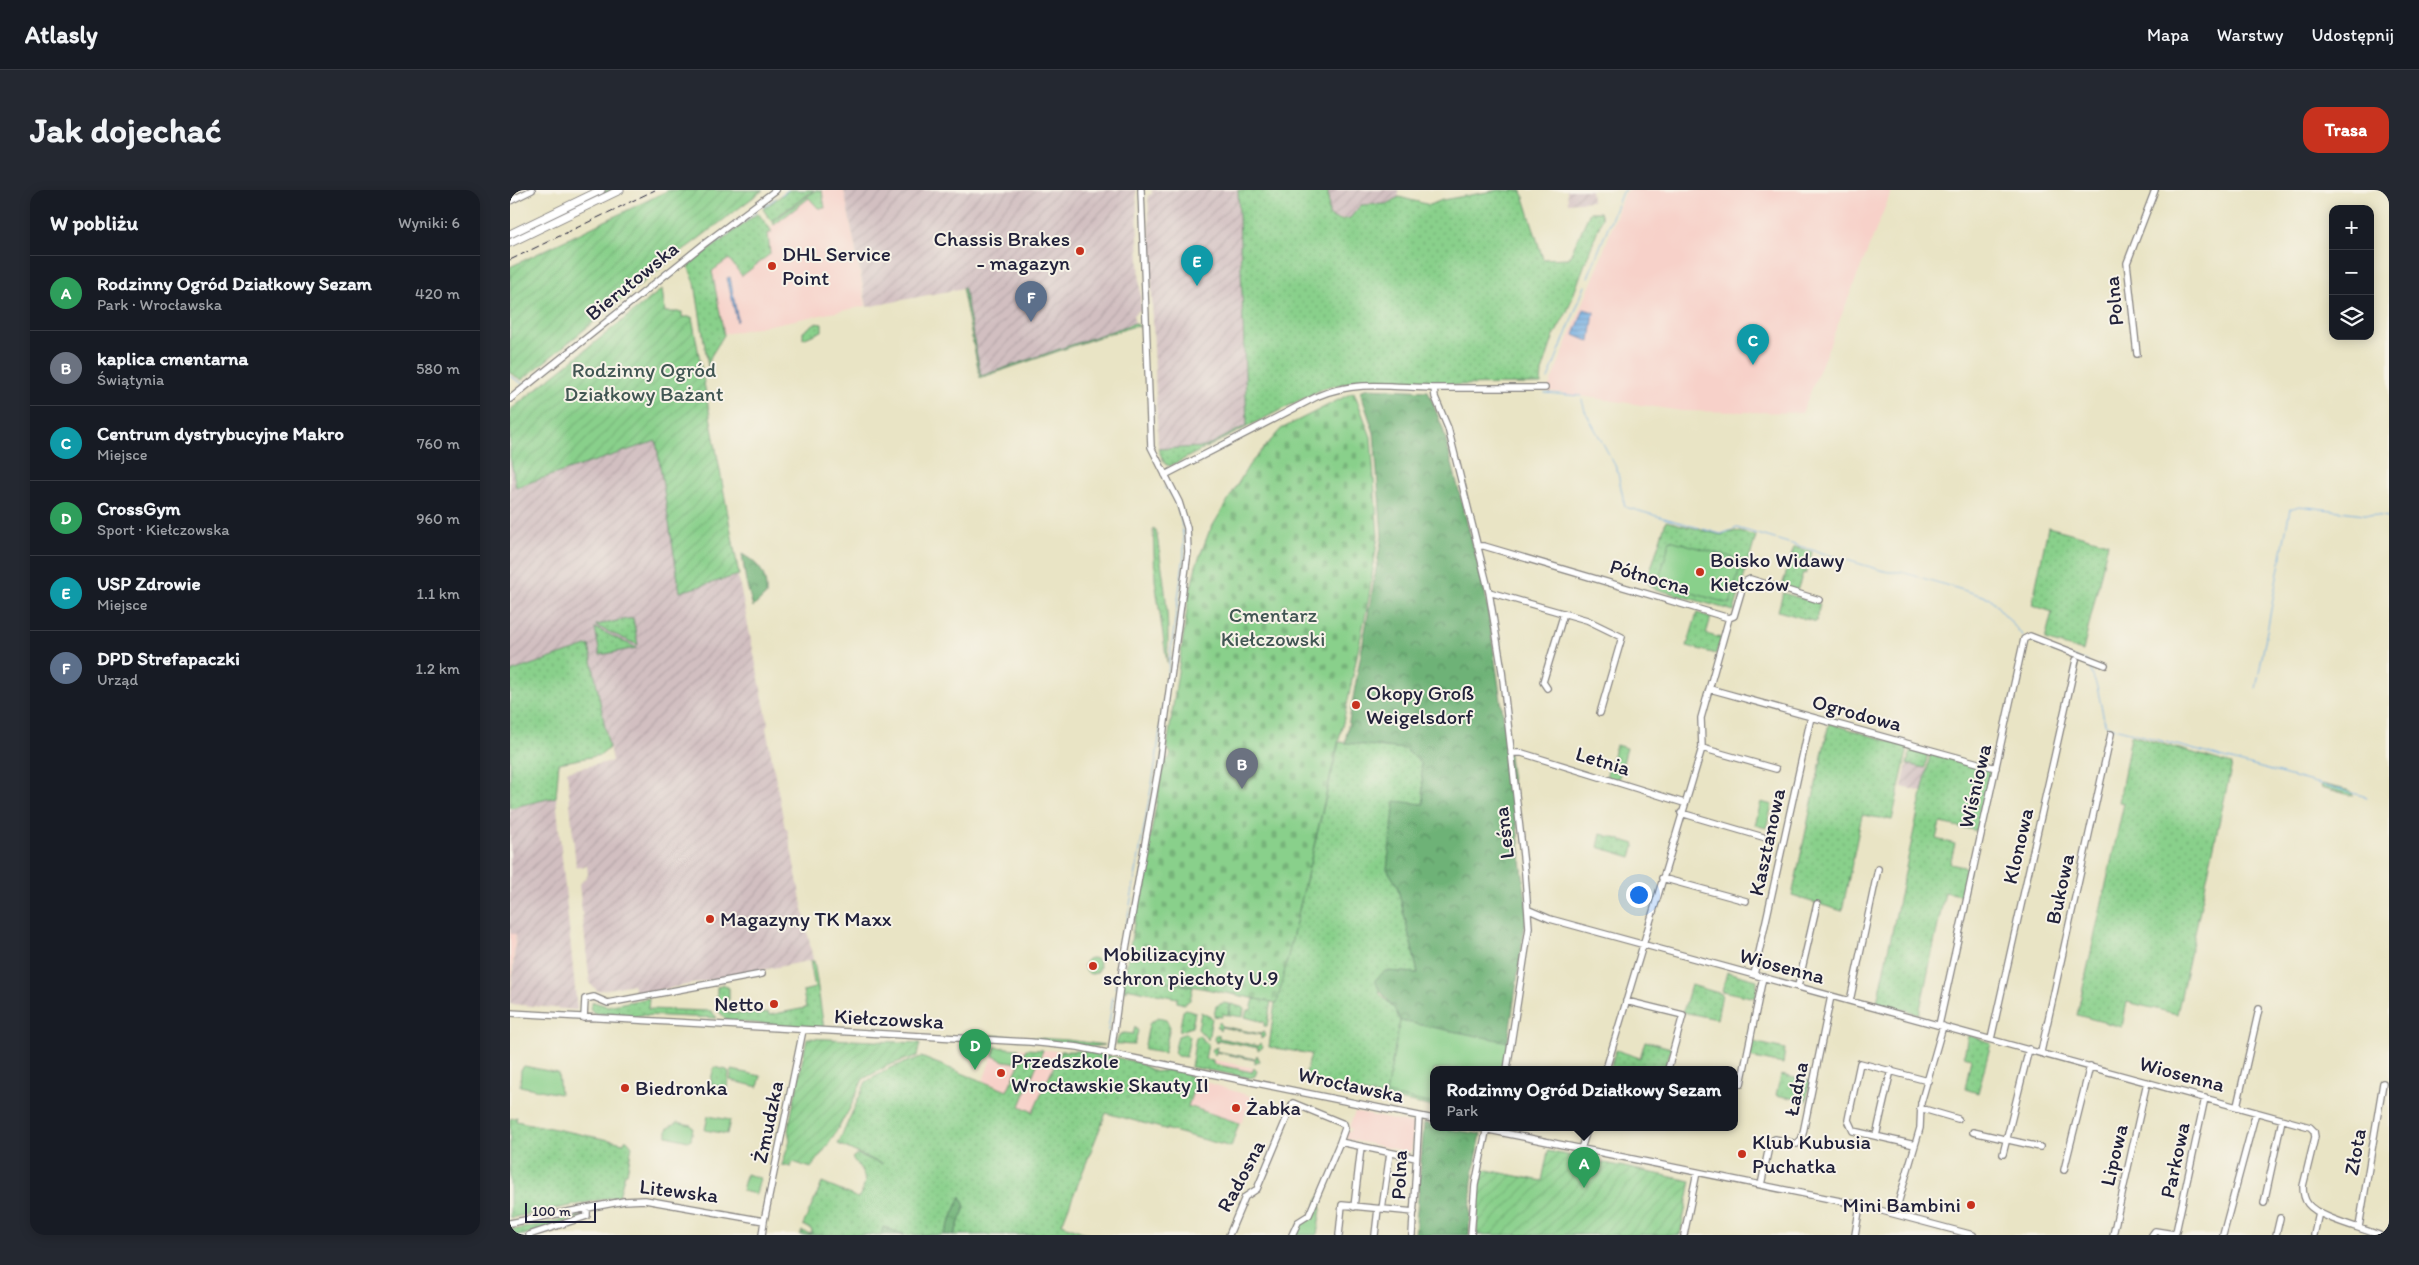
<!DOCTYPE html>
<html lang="pl">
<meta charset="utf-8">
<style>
body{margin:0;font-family:Itim,sans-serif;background:#242831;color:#f1f3f6}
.controls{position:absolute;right:15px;top:15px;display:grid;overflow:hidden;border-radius:10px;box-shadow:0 2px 12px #0003}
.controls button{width:45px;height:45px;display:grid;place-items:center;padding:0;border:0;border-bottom:1px solid #363941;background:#171b24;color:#f1f3f6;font:25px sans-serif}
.scale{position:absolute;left:15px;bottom:12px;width:71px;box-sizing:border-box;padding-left:5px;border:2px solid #22223b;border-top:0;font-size:14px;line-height:18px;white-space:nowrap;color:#22223b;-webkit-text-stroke:4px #f7f3e8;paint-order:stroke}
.you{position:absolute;left:1128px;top:704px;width:18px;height:18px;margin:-12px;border:4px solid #fff;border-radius:50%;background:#1a73e8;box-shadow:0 0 0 8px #1a73e833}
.badge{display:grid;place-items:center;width:32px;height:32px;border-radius:50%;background:#c8321e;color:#fff;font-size:16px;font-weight:700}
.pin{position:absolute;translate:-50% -41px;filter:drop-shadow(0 1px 2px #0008)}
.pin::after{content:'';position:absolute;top:26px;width:18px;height:15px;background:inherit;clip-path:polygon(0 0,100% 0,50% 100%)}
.popup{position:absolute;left:920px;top:876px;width:308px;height:65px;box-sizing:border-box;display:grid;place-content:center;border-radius:10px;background:#171b24;filter:drop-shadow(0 1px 4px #0005);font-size:16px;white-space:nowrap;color:#9ea1a6}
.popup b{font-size:19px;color:#f1f3f6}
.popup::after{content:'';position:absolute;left:50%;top:100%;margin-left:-10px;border:10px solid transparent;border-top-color:#171b24}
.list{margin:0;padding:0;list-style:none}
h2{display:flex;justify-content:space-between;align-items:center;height:65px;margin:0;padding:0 20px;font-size:21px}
h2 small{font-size:16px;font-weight:400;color:#9ea1a6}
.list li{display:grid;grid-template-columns:32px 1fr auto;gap:15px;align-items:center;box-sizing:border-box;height:75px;padding:0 20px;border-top:1px solid #363941}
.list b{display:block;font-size:19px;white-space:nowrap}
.list p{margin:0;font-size:16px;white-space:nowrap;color:#9ea1a6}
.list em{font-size:16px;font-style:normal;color:#9ea1a6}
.icon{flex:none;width:28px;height:28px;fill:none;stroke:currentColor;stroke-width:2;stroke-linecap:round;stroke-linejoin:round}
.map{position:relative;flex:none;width:1879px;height:1045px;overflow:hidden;border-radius:15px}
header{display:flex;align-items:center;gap:30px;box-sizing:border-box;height:70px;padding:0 25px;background:#171b24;border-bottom:1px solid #363941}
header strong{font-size:24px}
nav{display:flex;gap:28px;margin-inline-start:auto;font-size:18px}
.intro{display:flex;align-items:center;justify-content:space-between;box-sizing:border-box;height:120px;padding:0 30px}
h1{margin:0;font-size:35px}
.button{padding:12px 22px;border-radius:15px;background:#c8321e;color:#fff;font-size:18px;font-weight:700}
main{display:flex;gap:30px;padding:0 30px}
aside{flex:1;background:#171b24;border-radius:15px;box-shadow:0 2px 12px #0003}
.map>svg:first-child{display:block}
.built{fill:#f7d1c9}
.industrial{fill:url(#industrial-furrows)}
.grass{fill:url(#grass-dots);stroke:#567963}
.forest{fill:url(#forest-crowns);stroke:#486a59}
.cemetery{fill:url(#cemetery-stones);stroke:#567963}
.park{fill:#89d08b;stroke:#567963}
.garden{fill:url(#garden-furrows);stroke:#567963}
.water{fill:url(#water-rules);stroke:#4a688f}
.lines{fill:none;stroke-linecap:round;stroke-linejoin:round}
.stream{stroke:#71ade3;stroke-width:1}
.minor-casing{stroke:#868380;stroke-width:8}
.major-casing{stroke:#868380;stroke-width:9}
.minor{stroke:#fff;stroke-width:5.5}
.major{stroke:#fff;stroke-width:7}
.rail{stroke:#22223b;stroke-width:1;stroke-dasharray:8 4;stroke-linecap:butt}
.poi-dot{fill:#c8321e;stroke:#f7f3e8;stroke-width:2}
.labels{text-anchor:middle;stroke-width:4;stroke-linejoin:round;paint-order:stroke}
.poi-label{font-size:21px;fill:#22223b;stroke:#f7f3e8;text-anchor:start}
.street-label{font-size:21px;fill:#22223b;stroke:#f7f3e8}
.park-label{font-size:21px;fill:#415653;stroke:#f7f3e8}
</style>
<header>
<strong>Atlasly</strong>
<nav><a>Mapa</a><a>Warstwy</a><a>Udostępnij</a></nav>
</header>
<div class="intro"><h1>Jak dojechać</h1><a class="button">Trasa</a></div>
<main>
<aside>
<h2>W pobliżu<small>Wyniki: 6</small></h2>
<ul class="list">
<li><span class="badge" style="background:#2e9e5b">A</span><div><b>Rodzinny Ogród Działkowy Sezam</b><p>Park · Wrocławska</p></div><em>420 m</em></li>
<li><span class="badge" style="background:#6b7280">B</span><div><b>kaplica cmentarna</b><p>Świątynia</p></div><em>580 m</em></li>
<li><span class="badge" style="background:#0f9aa8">C</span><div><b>Centrum dystrybucyjne Makro</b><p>Miejsce</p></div><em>760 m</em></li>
<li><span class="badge" style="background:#2e9e5b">D</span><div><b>CrossGym</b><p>Sport · Kiełczowska</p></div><em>960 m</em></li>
<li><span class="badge" style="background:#0f9aa8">E</span><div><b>USP Zdrowie</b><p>Miejsce</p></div><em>1.1 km</em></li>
<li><span class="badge" style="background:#5c6f8a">F</span><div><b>DPD Strefapaczki</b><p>Urząd</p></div><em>1.2 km</em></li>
</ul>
</aside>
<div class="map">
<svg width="1879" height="1045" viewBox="0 0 1879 1045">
<defs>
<pattern id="industrial-furrows" width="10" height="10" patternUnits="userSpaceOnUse" patternTransform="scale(1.25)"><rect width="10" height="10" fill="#d2bfc1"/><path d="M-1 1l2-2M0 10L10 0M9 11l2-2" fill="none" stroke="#b4a4a7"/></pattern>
<pattern id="grass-dots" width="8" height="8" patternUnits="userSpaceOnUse" patternTransform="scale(1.25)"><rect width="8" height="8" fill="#89d08b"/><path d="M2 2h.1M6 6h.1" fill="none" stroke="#76b279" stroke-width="1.8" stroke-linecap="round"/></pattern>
<pattern id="forest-crowns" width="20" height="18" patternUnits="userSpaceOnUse" patternTransform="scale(1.25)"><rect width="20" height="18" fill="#6eb277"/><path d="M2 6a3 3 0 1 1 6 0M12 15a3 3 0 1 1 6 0" fill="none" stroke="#5a9063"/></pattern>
<pattern id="cemetery-stones" width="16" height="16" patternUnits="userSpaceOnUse" patternTransform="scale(1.25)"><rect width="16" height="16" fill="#89d08b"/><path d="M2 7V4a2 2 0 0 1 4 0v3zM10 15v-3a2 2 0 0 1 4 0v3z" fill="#76b279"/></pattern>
<pattern id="garden-furrows" width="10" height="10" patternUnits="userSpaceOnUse" patternTransform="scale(1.25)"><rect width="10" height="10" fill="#89d08b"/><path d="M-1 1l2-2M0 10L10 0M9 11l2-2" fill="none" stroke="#76b279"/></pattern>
<pattern id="water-rules" width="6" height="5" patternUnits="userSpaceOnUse" patternTransform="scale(1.25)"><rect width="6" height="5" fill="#71ade3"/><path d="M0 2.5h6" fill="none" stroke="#5c8cb9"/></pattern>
</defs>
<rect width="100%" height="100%" fill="#f7f3e8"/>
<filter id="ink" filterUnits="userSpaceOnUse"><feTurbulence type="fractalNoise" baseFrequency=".02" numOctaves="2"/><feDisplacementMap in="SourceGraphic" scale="10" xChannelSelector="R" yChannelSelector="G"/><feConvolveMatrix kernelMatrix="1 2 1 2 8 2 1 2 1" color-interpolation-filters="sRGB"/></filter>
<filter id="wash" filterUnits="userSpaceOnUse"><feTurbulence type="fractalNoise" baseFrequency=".0096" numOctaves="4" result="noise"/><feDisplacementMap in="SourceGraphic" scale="20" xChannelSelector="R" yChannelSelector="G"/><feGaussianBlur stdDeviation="1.12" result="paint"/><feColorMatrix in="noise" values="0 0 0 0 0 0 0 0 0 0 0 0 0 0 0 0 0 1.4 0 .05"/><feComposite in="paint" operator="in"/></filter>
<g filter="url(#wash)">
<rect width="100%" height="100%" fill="#e9e4c5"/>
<path class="built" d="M306,0H334L356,116L214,144L202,81L260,38L264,35L263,31Z
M1119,0H1382L1292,223L1172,221L1037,201L1088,77L1114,3Z
M0,739L1,743H6L0,802Z
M485,857L516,859L497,901L473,891Z
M533,860L551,861L523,922L510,916Z
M703,870L744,878L743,882L702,874Z
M687,889L743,907L731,933L678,916Z
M845,922L903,934L902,960L899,962L837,949L835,946L837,941L840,942L842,939L839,937Z"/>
<path class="industrial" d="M334,0H626L631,119L623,125L625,133L471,186L454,98L357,117Z
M642,0H728L737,235L695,257L648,259L638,5L642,4Z
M818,0H888L889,7L876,14L851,15L840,28L824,29L819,25Z
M1057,0H1081L1082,11L1058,13Z
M146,251L170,402L228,386L258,533L256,538L275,638H277L303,770L125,805L123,794L88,801L80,794L69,695L78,685L77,676L66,677L57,581L102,571L79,455L0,482V267L7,297Z
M1397,574L1418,579L1413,602L1392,597Z
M46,607L67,819L66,820L0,814L6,744H1L0,739V618Z"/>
<path class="grass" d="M97,0H103L0,50V47Z
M279,0H304L261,31L253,19Z
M306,0L312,1L315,18H308L299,8L264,35L263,31Z
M728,0H818L819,25C826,31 831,30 840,28L851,15L876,14L889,7L920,15L932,10L989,0L1012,1L1033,69L1059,68L1080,22H1090L1092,28L1057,122L1043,148L1032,182L1031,194L935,195L848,190L812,199L660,276L655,274L648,259L695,257L737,235Z
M248,23L261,40V43H258L260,64L232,86L219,69L202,81L214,145L201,166L198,177L185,93L178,76Z
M452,98H454L471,186L625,133L631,137L625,136L595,145L470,188Z
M305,133L312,134V141L293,149V142Z
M1156,331L1211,345L1225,341L1246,346L1224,421L1142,398L1137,391Z
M1538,337L1598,353L1573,461L1535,450L1542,422L1522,415Z
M643,338L646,340C653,383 661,430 657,473L645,390Z
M1284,357L1302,362L1296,384L1293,383L1287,401L1272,396Z
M1273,403L1310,414L1306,432L1268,421Z
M1187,423L1201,427L1196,444L1211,448L1206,464L1177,456Z
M123,428L128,455L86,436V435Z
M85,438L127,458L90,465Z
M79,455L99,558L91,565L49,573L46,607L0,618V482Z
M1319,533L1398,557L1382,630L1352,625L1332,721L1282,706Z
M1621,545L1722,574L1667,824L1617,812L1612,837L1567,825L1614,613L1609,612Z
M829,552L895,559L911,573L914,615L877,679L887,695L908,783L875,781L869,803L886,820L890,831L876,904L924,914V917L794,891L801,864L759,857L765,812H767Z
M1106,555L1117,558L1108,591L1096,587Z
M1402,557L1418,562L1415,578L1397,574Z
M1421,561L1445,568L1452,574L1482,578L1468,641L1430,633L1426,649L1445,654L1440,674L1459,678L1454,706L1435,702L1409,824L1367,812Z
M1812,594L1841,601L1843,606L1811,597Z
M1091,644L1125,654L1121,667L1088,657Z
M574 776a8 8 0 1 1 16 0a8 8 0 1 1-16 0Z
M300,771H304L314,839L218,831L207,820V797L213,794L219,798V810H215V819H218V823L241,824L244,821L245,825L258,822L259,825L296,818L293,801L305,798Z
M1217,782L1247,790L1246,808L1212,801Z
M615,783L683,797L680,810L674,814L667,812V808L616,798V801L612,798Z
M1181,795L1212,804L1207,829L1173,822Z
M139,808L138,819L201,821L207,828L131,825L123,827L84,823L80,818L83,812L97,816Z
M744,809L761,811L757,836H754V832L735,827L737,820H741Z
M713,813L720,814L718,825L713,824L712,827L704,826L706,816Z
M721,814L734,818L733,827L719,825Z
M676,819L685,822L682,837L669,842L673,821Z
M691,822L702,828L698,850L688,839Z
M648,827L656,829L660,837L654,863L634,860L639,834Z
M710,832L711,836L751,844L753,841L755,846L751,849V845L711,837L710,841L706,836Z
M625,837L628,841L624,855L606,854L609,845L614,843L623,844Z
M677,843L680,846L676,867L667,866L664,863L668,846Z
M466,844L558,850L595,855L578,857Z
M688,845L698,854L695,869L703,870V874L742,882L744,878L747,881L745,886L740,888L681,877L686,847Z
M705,845H709V848L748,856L750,853L753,857L748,861V858L708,850L707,853L704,850Z
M1458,845L1481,853L1468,903L1455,899L1461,868L1454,866Z
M1135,851L1161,858L1155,879H1100L1106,860L1130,868Z
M1243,852L1275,859L1273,874L1239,867Z
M707,857L706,861L745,869L747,865L750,871L745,874V870L706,862L705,866L701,860Z
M516,859L533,860L510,916L523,922L551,861H576L627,872L645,882L664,879L687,889L678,916L729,933L721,957L596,923L552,1034L580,1045H444L455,1017L451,1006L434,1045H395L374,1037L371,1045H290L292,1041L301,1044L302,1040L293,1035L312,993L348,1008C360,991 354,982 342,968L347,964L372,974L328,954L356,892L380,878L411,867L497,901Z
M204,877L217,880L219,883L217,898L200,894Z
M1271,885L1300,891L1296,911L1266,905Z
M7,927L6,931L114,953L115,950H117L122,956L117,983H115L109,1006L0,1028V929Z
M72,1025L70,1028L13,1045H0V1039H10Z"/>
<path class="forest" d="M858,198L918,201L933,239L975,402L998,558L1017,721L998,852L890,831C885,814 870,806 865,790L875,781L908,783L887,695L877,679L885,611L914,614L911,573L895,559L835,553L872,346L864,243L850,201Z
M232,364C250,374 257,384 256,405L243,417L236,392Z
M914,933L924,935V937L971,944L962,991L959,1045H905Z
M451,1006L455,1017L444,1045H434Z
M373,1037L395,1045H371Z"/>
<path class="cemetery" d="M844,202L861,247L868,346L858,413L835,524L767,813L615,783L654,572L659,569L661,564L657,558L679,406L686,376L699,342L739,275L771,239Z"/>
<path class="park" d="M1160,350L1232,370L1220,414L1148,393Z
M1251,612L1262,615L1256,638L1245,635Z
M890,831L998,852L992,879H924V914L876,904Z
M485,857L509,859V866L512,868L510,873L494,871L483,866Z
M14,876L48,883L50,904L10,896L11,879Z
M222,880L251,886L248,897L220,890Z
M198,926L220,930L217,944L195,940Z
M167,932L181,935L183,938L181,949L178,951L157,946V939Z
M236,984L250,988L246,1004L232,1001Z
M810,1005L813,1006L807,1045H785L789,1034L802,1026Z"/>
<path class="garden" d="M159,0H253L163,68L12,190L0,183V77Z
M152,99L155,122H172V127H182L229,385L170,402L146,251L6,297L0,267V220Z
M297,848L410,853L407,866L379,875L353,889L339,920L318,955L301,978L283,972L281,977L272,975L280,950L278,940Z
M1038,961L1181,991L1170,1045H967L968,1005L972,979L1032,991Z"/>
<path class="water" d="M220,87L228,130L227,132L217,88Z
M1074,119L1084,122L1080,152L1064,145Z"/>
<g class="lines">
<path class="stream" d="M271,5L278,0
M253,17L266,8
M178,74L246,22
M1078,87L1112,2L1115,0
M0,186L13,194
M1038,189L1075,96
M1035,203L1071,206
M1072,210L1075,221L1107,279L1115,317L1211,344L1227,338L1364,378L1378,382H1392L1480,408L1513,446
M1518,449L1545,462L1577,471L1587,497L1595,534L1601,537L1857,607
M1746,499L1780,319L1789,316L1879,327
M605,798L645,577L674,366C674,345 672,311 654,297
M598,841L603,806"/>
</g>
</g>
<g filter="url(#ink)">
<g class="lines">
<defs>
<path id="minor" d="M0,11L22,0
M1627,164L1617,73L1645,0
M924,198L925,207L938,238L979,402L992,481L1015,684L1019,738L997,879
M0,209L194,54L266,0
M655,285L808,206C846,190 883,197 922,198C960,198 997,198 1035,198
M967,356H974L1219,428
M979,402L1077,430L1112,447L1090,523
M1219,428L1224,426L1234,392L1240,389L1309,410
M1037,498L1033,492L1054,423
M1200,499L1486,578
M1192,558L1266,579
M1001,563H1012L1174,613
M1171,623L1253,647
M1152,688L1236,711
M1019,720L1040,729L1800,937L1804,941L1805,947L1793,996C1793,1003 1794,1009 1798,1014C1809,1028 1852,1038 1869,1045
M1244,785L1301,527
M1288,796L1307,714
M1116,811L1173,825L1158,879
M1340,811L1368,679
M0,823L520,852L568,857L924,929
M74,828L75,809L84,807L98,813L252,784
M1429,835L1514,449L1520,446L1595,475
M1481,849L1566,470
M1531,862L1601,544
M601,863L612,781L649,575L678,362L677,338L669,312L641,257L631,0
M1096,879L1192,558L1191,528L1219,428
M1231,894L1253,787
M1727,916L1749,819
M1410,918L1448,929
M964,937L1350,1015L1463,1045
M1463,942L1530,957
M1366,946L1381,880
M1405,955L1343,941L1338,930L1339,925L1350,873L1418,891
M1071,959L1078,937
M1493,964L1519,859
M1554,980L1580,876
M1251,995L1260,952L1265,949L1287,954L1292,948L1321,806
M1754,1013L1772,930
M844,1017L851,957
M872,1019L880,963
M1385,1024L1410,938L1411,913L1433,836
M0,1033L114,1011L135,1010L254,1031L293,840
M1849,1037L1873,893
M19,1045L77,1026V1018
M252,1045L254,1031
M719,1045L735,1007L747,999L783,913L834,934L835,938L830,952L906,968
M782,1045L788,1032L799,1025L830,952
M829,1045L832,1015L904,1022
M865,1045L868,1019
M902,1045L909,926
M961,1045L965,995L977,937
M1174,1045L1187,982
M1345,1045L1350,1015
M1603,1045L1637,892
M1642,1045L1645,1041L1664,1044L1666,1042L1695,908
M1713,1045L1746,922
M1766,1045L1770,1028
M1804,1045L1809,1022"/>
<path id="major" d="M0,44L91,0
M0,53L110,0"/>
</defs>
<use href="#minor" class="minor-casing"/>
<use href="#major" class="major-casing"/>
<use href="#minor" class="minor"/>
<use href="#major" class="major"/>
<path class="rail" d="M0,70L145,0"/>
</g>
</g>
<g class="poi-dot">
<circle cx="570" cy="61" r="5"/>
<circle cx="262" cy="76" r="5"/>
<circle cx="1190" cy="382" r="5"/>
<circle cx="846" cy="515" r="5"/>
<circle cx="200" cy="729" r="5"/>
<circle cx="583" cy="776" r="5"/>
<circle cx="264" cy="814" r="5"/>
<circle cx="491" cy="883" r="5"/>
<circle cx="115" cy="898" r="5"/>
<circle cx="726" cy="918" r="5"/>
<circle cx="1232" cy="964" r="5"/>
<circle cx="1461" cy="1015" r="5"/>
</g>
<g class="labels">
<g class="poi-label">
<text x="560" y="56" text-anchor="end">Chassis Brakes<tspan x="560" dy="24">- magazyn</tspan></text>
<text x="272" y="71">DHL Service<tspan x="272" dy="24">Point</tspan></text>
<text x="1200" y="377">Boisko Widawy<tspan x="1200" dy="24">Kiełczów</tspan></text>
<text x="856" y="510">Okopy Groß<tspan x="856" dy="24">Weigelsdorf</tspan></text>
<text x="210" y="736">Magazyny TK Maxx</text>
<text x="593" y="771">Mobilizacyjny<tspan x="593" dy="24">schron piechoty U.9</tspan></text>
<text x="254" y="821" text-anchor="end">Netto</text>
<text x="501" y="878">Przedszkole<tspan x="501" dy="24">Wrocławskie Skauty II</tspan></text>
<text x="125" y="905">Biedronka</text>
<text x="736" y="925">Żabka</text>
<text x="1242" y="959">Klub Kubusia<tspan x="1242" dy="24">Puchatka</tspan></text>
<text x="1451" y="1022" text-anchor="end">Mini Bambini</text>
</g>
<g class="street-label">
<text transform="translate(122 91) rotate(-39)" y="7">Bierutowska</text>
<text transform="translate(1604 111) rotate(-96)" y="7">Polna</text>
<text transform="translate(1140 387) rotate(16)" y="7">Północna</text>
<text transform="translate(1347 523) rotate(15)" y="7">Ogrodowa</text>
<text transform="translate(1093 571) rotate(17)" y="7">Letnia</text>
<text transform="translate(1465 596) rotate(-77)" y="7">Wiśniowa</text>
<text transform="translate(994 643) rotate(-97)" y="7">Leśna</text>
<text transform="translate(1257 652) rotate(-78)" y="7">Kasztanowa</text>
<text transform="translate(1508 656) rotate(-77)" y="7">Klonowa</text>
<text transform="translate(1550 699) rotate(-78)" y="7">Bukowa</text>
<text transform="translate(1272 776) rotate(15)" y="7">Wiosenna</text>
<text transform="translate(379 829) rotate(3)" y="7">Kiełczowska</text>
<text transform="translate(1672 884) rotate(15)" y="7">Wiosenna</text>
<text transform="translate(841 895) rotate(12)" y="7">Wrocławska</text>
<text transform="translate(1286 899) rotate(-79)" y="7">Ładna</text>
<text transform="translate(258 932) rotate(-78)" y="7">Żmudzka</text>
<text transform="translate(1845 962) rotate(-80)" y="7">Złota</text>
<text transform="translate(1604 965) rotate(-77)" y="7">Lipowa</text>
<text transform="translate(1665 970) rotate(-78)" y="7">Parkowa</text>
<text transform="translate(889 985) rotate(-88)" y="7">Polna</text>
<text transform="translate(731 986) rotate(-62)" y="7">Radosna</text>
<text transform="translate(169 1001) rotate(7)" y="7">Litewska</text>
</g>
<g class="park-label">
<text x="134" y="187">Rodzinny Ogród<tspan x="134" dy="24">Działkowy Bażant</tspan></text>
<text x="763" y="432">Cmentarz<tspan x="763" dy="24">Kiełczowski</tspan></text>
</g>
</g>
</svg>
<div class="controls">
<button>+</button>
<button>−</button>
<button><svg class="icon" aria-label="layers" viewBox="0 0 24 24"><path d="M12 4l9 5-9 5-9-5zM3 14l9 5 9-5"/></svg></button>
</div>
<div class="scale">100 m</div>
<div class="you"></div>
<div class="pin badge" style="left:1074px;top:998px;background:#2e9e5b">A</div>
<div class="popup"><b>Rodzinny Ogród Działkowy Sezam</b>Park</div>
<div class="pin badge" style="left:732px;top:599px;background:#6b7280">B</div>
<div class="pin badge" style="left:1243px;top:175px;background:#0f9aa8">C</div>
<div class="pin badge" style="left:465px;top:880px;background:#2e9e5b">D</div>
<div class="pin badge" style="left:687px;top:96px;background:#0f9aa8">E</div>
<div class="pin badge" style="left:521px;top:132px;background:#5c6f8a">F</div>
</div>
</main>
